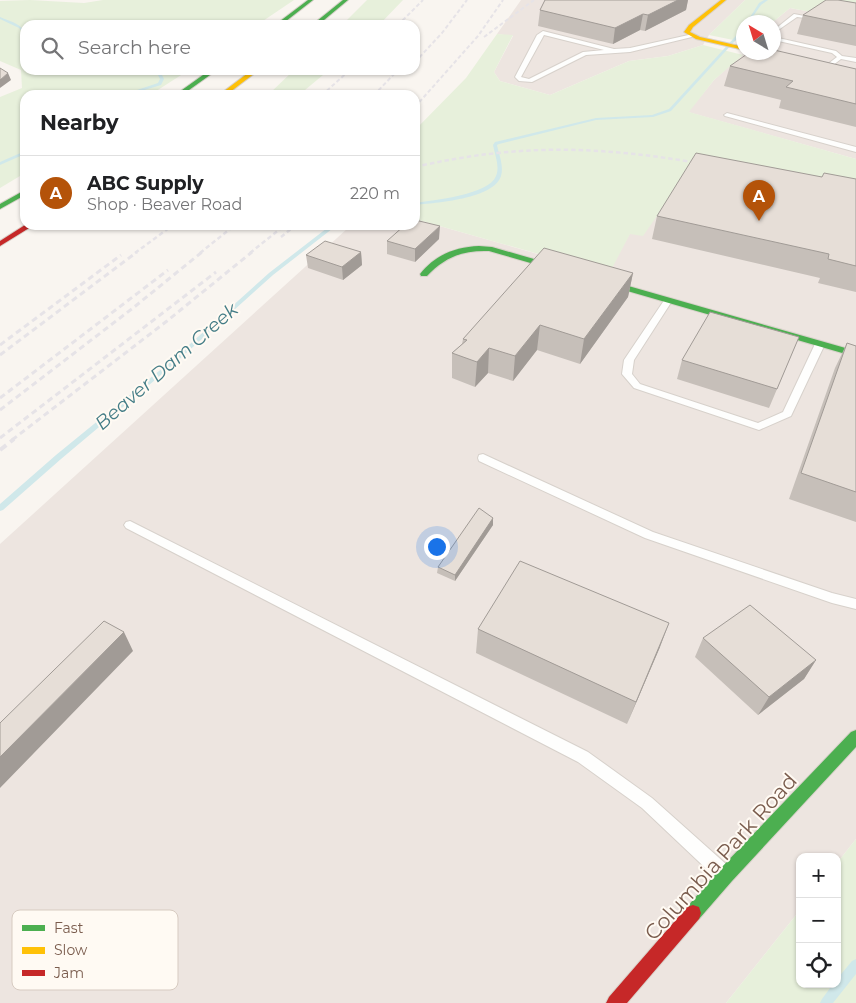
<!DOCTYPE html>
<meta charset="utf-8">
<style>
body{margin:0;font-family:Montserrat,sans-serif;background:#f2f2f2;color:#202124}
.controls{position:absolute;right:15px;bottom:15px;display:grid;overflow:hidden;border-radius:10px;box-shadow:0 1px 4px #0004}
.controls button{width:45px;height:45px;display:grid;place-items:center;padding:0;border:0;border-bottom:1px solid #e0e0e0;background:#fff;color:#202124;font:25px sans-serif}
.compass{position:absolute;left:736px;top:15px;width:45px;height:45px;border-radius:50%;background:#fff;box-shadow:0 1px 4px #0004;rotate:322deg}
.you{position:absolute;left:436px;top:546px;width:18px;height:18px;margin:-12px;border:4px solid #fff;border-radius:50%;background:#1a73e8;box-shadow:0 0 0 8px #1a73e833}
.badge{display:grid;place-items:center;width:32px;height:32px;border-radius:50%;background:#b45309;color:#fff;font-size:16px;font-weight:700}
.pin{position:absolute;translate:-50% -41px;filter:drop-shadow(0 1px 2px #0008)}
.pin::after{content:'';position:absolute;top:26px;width:18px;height:15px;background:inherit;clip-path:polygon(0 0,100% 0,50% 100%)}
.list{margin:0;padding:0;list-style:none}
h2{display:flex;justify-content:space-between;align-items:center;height:65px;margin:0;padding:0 20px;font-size:21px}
h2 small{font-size:16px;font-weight:400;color:#757577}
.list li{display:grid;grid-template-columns:32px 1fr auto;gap:15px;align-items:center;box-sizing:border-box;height:75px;padding:0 20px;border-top:1px solid #e0e0e0}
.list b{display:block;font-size:19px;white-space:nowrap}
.list p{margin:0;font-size:16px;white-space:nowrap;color:#757577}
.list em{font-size:16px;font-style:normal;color:#757577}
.icon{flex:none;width:28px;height:28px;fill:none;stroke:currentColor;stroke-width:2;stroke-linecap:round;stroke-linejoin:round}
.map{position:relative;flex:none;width:856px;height:1003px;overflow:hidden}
.search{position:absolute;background:#fff;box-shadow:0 1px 4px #0004;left:20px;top:20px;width:400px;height:55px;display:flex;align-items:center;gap:12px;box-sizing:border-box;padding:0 18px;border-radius:15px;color:#757577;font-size:19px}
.panel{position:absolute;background:#fff;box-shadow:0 1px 4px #0004;left:20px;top:90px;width:400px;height:140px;border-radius:15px}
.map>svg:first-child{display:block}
.industrial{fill:#ede5e0}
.green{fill:#e7f0db}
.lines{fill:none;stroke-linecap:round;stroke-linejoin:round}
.stream{fill:#d0e8ea;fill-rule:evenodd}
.lane-casing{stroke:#d7d1cb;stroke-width:2}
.fast-casing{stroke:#d9d2cb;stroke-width:2}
.slow-casing{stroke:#d9d2cb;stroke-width:2}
.jam-casing{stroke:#d9d2cb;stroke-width:2}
.lane{fill:#fefefd;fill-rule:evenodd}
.fast{fill:#4caf50;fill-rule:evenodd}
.slow{fill:#ffc107;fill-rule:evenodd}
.jam{fill:#c62828;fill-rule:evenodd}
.rail-far3{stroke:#e6e3e7;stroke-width:2;stroke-dasharray:4 2.5;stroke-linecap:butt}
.rail-far2{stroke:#e6e3e7;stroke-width:2.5;stroke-dasharray:4.5 3;stroke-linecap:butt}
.rail-far1{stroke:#e6e3e7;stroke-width:3;stroke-dasharray:6 4;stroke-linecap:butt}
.rail{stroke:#e6e3e7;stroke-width:4;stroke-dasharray:8 5;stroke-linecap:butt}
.wall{fill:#c6bfb9}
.shaded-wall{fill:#a19b96}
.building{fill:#e6ded7;stroke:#a19b96}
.labels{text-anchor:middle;stroke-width:4;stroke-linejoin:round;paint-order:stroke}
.water-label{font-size:19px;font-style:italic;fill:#437c86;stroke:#fffaf3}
.near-street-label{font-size:21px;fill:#7a5c4d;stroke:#fffaf3}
.key{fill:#fffaf3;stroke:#d7cbc1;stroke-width:1}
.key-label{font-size:14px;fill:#7a5c4d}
</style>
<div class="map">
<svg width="856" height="1003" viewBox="0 0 856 1003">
<rect width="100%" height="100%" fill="#f9f5f0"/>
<path class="industrial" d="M521,0H745L709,35L703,45L668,56L629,61L550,95L500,81L494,72L513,36L497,34Z
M790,8L853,20L856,18V159L688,112L714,80L744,53L774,52L773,22Z
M691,167L856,198V839L837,863V857H800V910L726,1003H0V544L348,228L355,225H415V219L608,274L630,233Z"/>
<path class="green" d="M30,0L84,3L103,0H294L257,25H25V70H189L150,95H25V173L0,188V97L22,88L21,70L0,61V1Z
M367,0H403L379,25H342Z
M745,0H856V18L853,20L790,8L773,22H744L743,42L709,35Z
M497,34L513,35L494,72L500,81L550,95L629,61L668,56L703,45L743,55L714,80L689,112L856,159V198L691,167L643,236L630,234L609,274L415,219V130L466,78Z
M294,70H329L299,95H268Z
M856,839V1003H726L800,910V984H837V863Z"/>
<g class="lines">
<path class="stream" d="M764,0H768L761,5L749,22H747L759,3Z
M0,17C9,21 23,24 25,34L19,28L0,19Z
M744,27V31L671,111L653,117L596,120L499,144L497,145C499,155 504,166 501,176C494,199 435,203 415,205V203C433,200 489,195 496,176C500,167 495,155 493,145L495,142L596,118L652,115L669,109Z
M147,70H153L161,73L164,79L161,85L128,95H122L158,83L160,79L158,75Z
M25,151V154L0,165V162Z
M331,225H337L273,275L174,364L61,459L3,510L0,511V504L56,455L170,362L269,273Z
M856,959V974L833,1003H820L822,999L833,984H837V979L852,961Z"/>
<defs>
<path id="lane" d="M794,14L815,18L813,19L797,17L774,33V30Z
M543,31L614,49L630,48L693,34L696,36L630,52L586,55L532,82L519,81L515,77L537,35ZM544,35L604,50L583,52L529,79L521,77Z
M774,37L836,51L842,56L856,58V62L841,59L828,69H824V67L837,57L832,53L774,40Z
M727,113L856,147V152L725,116L724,115Z
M668,298L672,301L634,360L632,374L640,384L758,423L783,412L815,344L817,342H823L825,344L791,416L759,430L634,388L622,374L624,360L665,299Z
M483,454L653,532L832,593L856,599V609L832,603L645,538L479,461L478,458L479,455Z
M130,521L588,752L652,798L727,865L729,871L727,877L721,879L715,877L642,808L578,762L126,528L124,525L126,522Z"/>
<path id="fast" d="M308,0H313L281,25H275Z
M343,0H348L318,25H312Z
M210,70H217L182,95H175Z
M25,190V195L0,209V204Z
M479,246L492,247L856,351V357L489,251C463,250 445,257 427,276H421L420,274C435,255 455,247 479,246Z
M856,730V747L732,881L699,919L693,921L687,919L685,913L687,907L720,869L851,732Z"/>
<path id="slow" d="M721,0H726L693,27L690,32L700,37L744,47V50L696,39L684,32L689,25Z
M252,70H259L226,95H219Z"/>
<path id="jam" d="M25,225H34L0,246V241Z
M693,905L699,907L701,913L699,919L627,1003H606L609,997L687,907Z"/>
</defs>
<use href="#lane" class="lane-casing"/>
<use href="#fast" class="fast-casing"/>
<use href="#slow" class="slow-casing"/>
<use href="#jam" class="jam-casing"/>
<use href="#lane" class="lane"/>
<use href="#fast" class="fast"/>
<use href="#slow" class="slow"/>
<use href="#jam" class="jam"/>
<path class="rail-far3" d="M398,25L423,0
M484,37L534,0
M415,62L442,33L467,0
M322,95L350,70
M374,95L398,70
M415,107L478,36L503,0"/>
<path class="rail-far2" d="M415,167C519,143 600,146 704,164
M281,237L296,225
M135,253L173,225
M200,253L235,225
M250,253L285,225"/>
<path class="rail-far1" d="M0,345L121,255
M0,355L137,252
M0,398L168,270
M0,410L133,308L202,252
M0,438L216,272
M12,440L167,321L252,252"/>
<path class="rail" d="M0,450L14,439"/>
</g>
<path class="wall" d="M545,0H688L686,10L645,31L640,30L613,44L538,26L540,10Z
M856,3V46L797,34L803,15Z
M730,66L856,69V127L779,108L781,100L724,86Z
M822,177L856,179V292L818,283L820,278L652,239L657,216Z
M439,239L415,262L387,254V241Z
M361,252L362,265L343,280L308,268L306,255Z
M633,273L628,297L580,364L537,350L513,381L488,373L475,387L452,378V353L462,344L463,339Z
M799,337L769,408L677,379L682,360Z
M847,343L856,346V522L789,499L835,368Z
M493,518V525L455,581L437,573L438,567Z
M478,629L660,647L627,724L476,653Z
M703,638L816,660L804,679L758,715L695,657Z"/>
<path class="shaded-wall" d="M677,0H688L686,10L645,31L648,15Z
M643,14L640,30L613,44L615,28Z
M8,73L11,80L0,88V80Z
M440,226L439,239L415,262V249Z
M361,252L362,265L343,280L342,267Z
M633,273L628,297L580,364L584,339Z
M540,325L537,350L513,381L515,356Z
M489,348L488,373L475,387L477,362Z
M493,518V525L455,581V575Z
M669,623L660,647L627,724L636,702Z
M124,632L133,651L0,788V757Z
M816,660L804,679L758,715L769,697Z"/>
<path class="building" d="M545,0H678L648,15L643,14L615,28L540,10Z
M826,0H838L856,3V26L803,15Z
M774,50L856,69V104L786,87L793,81L730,66L750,52H774Z
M0,68L8,73L0,80Z
M696,153L822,177L824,173L856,179V266L828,259L829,254L657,216Z
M415,220L440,226L415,249L387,241L405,225H415Z
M325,241L361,252L342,267L306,255Z
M544,248L633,273L584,339L540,325L515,356L489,348L477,362L452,353L467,340L463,339Z
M710,312L799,337L777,389L682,360Z
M847,343L856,346V492L801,473Z
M479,508L493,518L455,575L438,567Z
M520,561L669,623L636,702L478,629Z
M750,605L816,660L769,697L703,638Z
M104,621L124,632L0,757V723Z"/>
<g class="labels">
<g class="water-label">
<text transform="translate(166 366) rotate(-41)" y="7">Beaver Dam Creek</text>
</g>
<g class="near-street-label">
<text transform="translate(721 857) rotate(-48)" y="7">Columbia Park Road</text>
</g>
</g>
<rect x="12" y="910" width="166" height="80" rx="8" class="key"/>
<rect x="22" y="925" width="23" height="6" fill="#4caf50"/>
<rect x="22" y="947" width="23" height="7" fill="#ffc107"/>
<rect x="22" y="970" width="23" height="6" fill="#c62828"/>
<g class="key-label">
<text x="54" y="933">Fast</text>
<text x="54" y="955">Slow</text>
<text x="54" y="978">Jam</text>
</g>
</svg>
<div class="controls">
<button>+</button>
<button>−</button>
<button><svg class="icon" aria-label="locate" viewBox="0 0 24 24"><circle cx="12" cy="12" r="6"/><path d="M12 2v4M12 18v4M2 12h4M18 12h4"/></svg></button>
</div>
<svg class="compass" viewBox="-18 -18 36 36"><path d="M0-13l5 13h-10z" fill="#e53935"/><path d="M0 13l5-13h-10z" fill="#757577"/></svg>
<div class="you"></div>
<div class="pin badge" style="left:759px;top:221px">A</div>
<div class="search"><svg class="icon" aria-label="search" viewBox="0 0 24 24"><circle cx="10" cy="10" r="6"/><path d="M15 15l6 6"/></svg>Search here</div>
<section class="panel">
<h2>Nearby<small></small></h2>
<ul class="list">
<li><span class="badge">A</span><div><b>ABC Supply</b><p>Shop · Beaver Road</p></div><em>220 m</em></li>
</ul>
</section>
</div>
